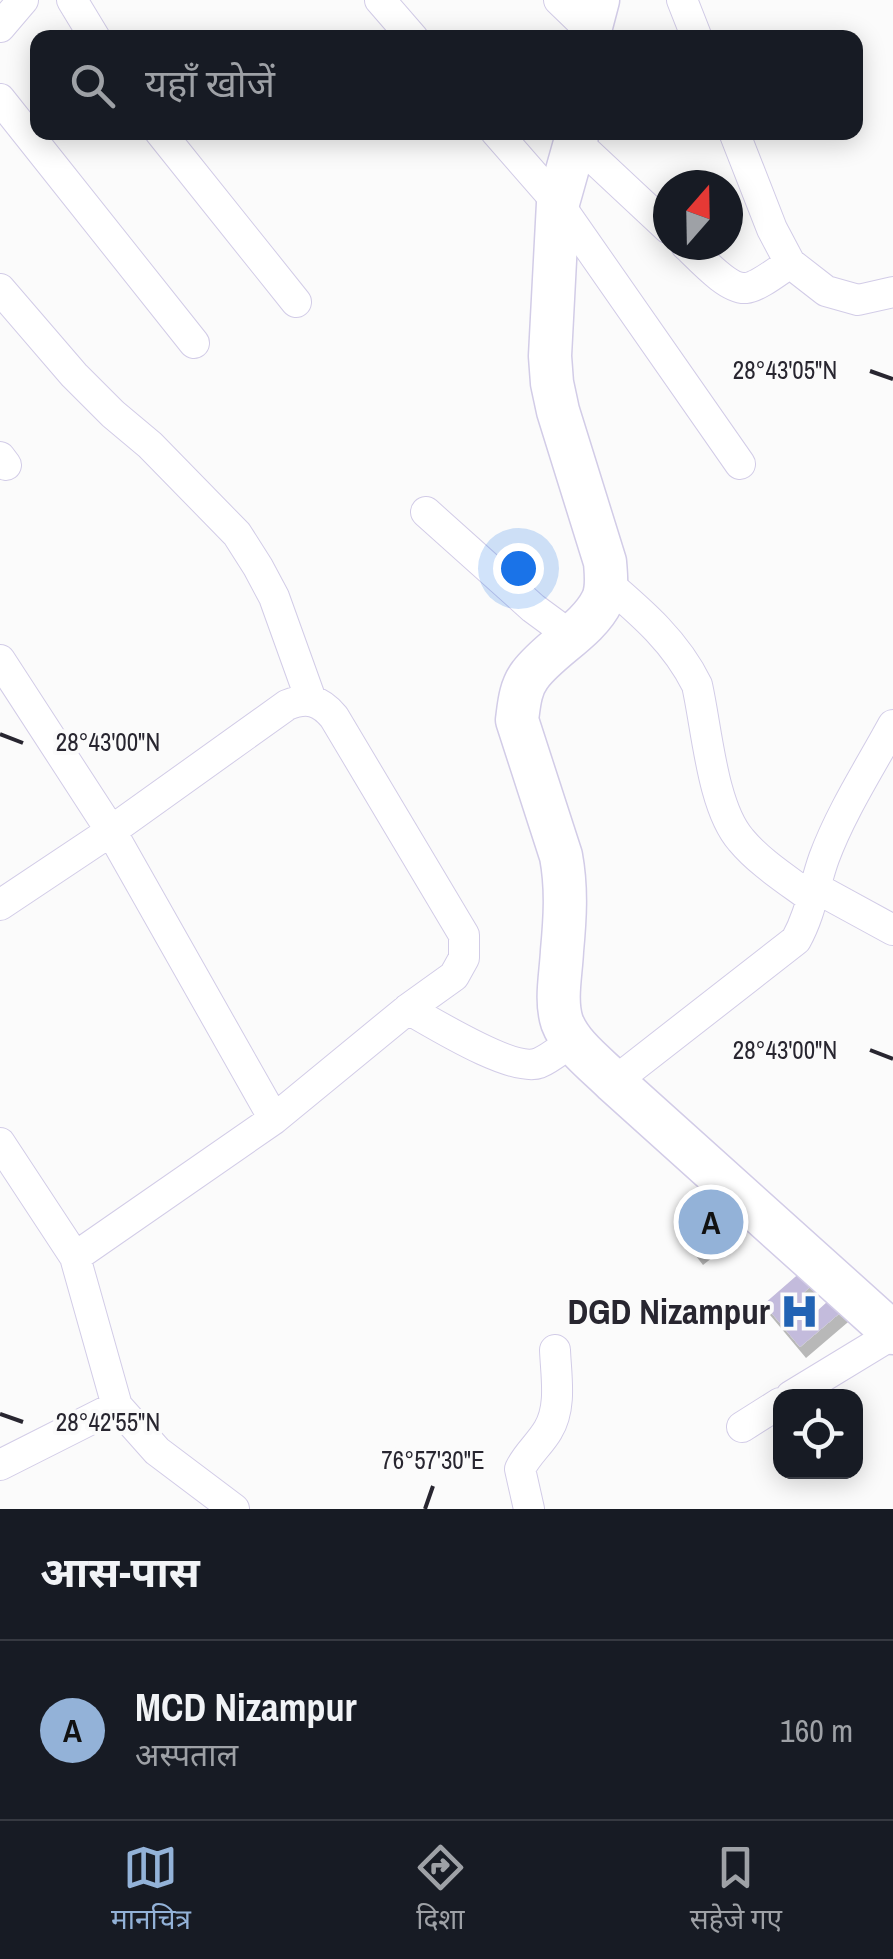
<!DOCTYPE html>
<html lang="hi">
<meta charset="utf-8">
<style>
body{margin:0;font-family:"Archivo Narrow","Noto Sans Devanagari",sans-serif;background:#242831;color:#f1f3f6}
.controls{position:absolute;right:30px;bottom:30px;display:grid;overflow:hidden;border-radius:20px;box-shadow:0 5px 25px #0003}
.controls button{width:90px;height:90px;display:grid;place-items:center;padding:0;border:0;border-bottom:2px solid #363941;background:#171b24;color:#f1f3f6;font:50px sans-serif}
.compass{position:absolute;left:653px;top:170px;width:90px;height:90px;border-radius:50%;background:#171b24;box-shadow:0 5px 25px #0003;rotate:20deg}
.you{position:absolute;left:518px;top:568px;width:35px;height:35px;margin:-25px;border:8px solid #fff;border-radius:50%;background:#1a73e8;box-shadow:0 0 0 15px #1a73e833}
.badge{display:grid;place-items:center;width:65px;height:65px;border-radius:50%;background:#93b2d8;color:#111;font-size:32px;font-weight:700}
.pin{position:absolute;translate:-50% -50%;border:5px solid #fff;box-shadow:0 2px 10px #0006}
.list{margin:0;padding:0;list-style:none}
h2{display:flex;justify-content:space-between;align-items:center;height:130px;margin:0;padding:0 40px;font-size:42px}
h2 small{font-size:32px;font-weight:400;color:#9ea1a6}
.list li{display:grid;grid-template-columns:65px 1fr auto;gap:30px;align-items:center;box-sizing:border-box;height:180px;padding:0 40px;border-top:2px solid #363941}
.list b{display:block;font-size:38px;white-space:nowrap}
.list p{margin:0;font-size:32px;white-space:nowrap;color:#9ea1a6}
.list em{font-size:32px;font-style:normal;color:#9ea1a6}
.icon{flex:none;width:55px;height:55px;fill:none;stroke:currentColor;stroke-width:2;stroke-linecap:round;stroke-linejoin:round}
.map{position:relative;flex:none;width:893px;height:1509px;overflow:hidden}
.search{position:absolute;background:#171b24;box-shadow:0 5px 25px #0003;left:30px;right:30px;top:30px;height:110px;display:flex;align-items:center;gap:25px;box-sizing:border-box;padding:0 35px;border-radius:20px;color:#9ea1a6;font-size:38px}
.sheet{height:310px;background:#171b24}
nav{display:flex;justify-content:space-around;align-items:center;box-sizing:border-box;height:140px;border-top:2px solid #363941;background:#171b24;font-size:28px;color:#9ea1a6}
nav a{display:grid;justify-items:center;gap:5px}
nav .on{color:#93b2d8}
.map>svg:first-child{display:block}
.building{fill:#c3bbdc;filter:url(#shadow)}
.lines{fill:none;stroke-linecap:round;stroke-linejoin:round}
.street-casing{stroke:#d2cce7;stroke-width:32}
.secondary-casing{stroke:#d2cce7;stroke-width:45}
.street{stroke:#fff;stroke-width:30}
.secondary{stroke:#fff;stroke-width:42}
.ticks{fill:none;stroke:#282630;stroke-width:4}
.labels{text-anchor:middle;stroke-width:8;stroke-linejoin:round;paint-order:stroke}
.poi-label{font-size:35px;font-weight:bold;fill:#282630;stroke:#fbfbfb;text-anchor:end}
.ticks-label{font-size:25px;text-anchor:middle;fill:#282630;stroke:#fbfbfb;stroke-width:8;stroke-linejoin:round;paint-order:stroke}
</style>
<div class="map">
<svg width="893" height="1509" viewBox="0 0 893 1509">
<defs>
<filter id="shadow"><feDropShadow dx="6" dy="11" stdDeviation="0" flood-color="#0004"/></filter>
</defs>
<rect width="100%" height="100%" fill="#fbfbfb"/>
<path class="building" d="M714,1196L736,1223L697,1254L676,1227Z
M810,1264L821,1277L802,1294L817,1311L837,1293L848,1306L800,1347L764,1304Z"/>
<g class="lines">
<defs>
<path id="street" d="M72,0L95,38
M380,0L413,38
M559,0L590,30
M682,0L697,38
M0,27L23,0
M0,99L194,343
M160,132L296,302
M496,132L558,203L740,464
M734,132L772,229L790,263L826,291L858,300L893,292
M576,142L668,228
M686,245C699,257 728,290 746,288C758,287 779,270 790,263
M0,289L74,375L113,414L150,445L237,534L258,567L274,597L311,700
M0,457L6,465
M426,512L533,608L571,636
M607,583C642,613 676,642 697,685C707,729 712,807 741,840C760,863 789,881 813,899
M0,660L111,831L274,1119
M816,888L893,930
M0,905L111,831L287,705C307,697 320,700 334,717L464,935V958L454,976L408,1009L274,1119L75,1257
M408,1009C433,1023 513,1073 539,1063C551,1058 562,1048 573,1041
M614,1082L796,940C811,913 814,886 824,858C841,812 869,769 893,725
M0,1143L75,1257L117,1406L157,1451L234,1509
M791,1396L893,1334
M742,1427L780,1403
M0,1465L117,1406
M529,1509L520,1469C527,1454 540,1444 548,1430C562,1407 556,1376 555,1350"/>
<path id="secondary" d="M588,38L598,0
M578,132L558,203L550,356L552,383L558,411L605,562C606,575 608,589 602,601C588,630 549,649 530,675C520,688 519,705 517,720L561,856C567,888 565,919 562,951C561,974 555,1000 562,1022C571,1046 596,1064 614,1082L893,1333"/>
</defs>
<use href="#street" class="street-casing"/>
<use href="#secondary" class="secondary-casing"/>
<use href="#street" class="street"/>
<use href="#secondary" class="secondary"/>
</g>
<path class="ticks" d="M870,371L893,379M0,734L23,743M870,1050L893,1059M0,1414L23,1422M425,1509L433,1486"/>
<defs>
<symbol id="hospital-bare" viewBox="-9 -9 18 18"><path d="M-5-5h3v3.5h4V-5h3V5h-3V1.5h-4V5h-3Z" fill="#2163b4" stroke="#fbfbfb" stroke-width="2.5" paint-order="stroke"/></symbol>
</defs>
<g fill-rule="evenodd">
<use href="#hospital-bare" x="772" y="1284" width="55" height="55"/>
</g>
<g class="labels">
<g class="poi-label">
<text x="770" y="1324">DGD Nizampur</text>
</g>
</g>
<g class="ticks-label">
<text x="785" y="379">28°43'05"N</text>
<text x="108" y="751">28°43'00"N</text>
<text x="785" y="1059">28°43'00"N</text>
<text x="108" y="1431">28°42'55"N</text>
<text x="433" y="1469">76°57'30"E</text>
</g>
</svg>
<div class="controls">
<button><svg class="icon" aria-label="locate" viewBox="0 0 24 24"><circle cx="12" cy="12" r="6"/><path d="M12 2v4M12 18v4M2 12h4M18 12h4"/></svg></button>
</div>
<svg class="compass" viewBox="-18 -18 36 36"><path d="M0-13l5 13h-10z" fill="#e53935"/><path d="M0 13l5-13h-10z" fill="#9ea1a6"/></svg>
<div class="you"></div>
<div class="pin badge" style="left:711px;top:1222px">A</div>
<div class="search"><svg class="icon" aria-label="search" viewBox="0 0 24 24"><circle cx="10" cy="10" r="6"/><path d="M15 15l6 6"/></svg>यहाँ खोजें</div>
</div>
<section class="sheet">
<h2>आस-पास<small></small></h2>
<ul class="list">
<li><span class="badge">A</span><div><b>MCD Nizampur</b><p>अस्पताल</p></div><em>160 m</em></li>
</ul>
</section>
<nav>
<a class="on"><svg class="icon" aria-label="map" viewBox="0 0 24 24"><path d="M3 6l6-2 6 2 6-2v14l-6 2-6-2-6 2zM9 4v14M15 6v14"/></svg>मानचित्र</a>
<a><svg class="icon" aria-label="directions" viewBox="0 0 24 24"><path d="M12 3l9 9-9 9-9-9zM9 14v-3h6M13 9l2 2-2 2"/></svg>दिशा</a>
<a><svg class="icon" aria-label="saved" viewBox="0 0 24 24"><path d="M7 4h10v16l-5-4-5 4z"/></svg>सहेजे गए</a>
</nav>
